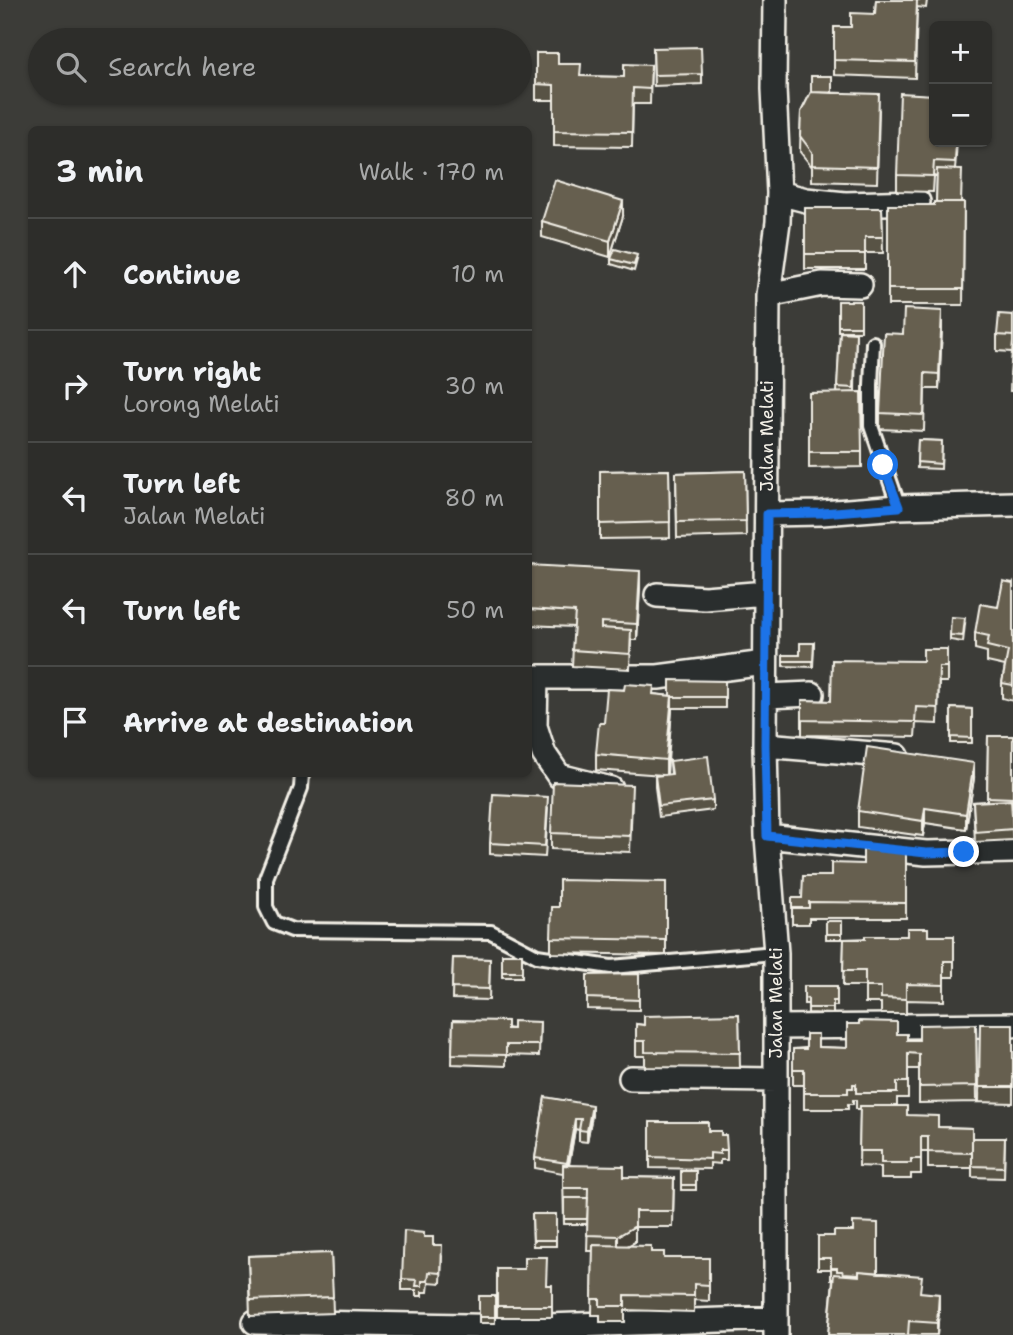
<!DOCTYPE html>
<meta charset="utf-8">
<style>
body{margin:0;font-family:"Shantell Sans",sans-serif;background:#393936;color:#f1f3f6}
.controls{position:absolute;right:21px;top:21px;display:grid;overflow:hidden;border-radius:10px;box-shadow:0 2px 5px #0004}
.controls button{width:63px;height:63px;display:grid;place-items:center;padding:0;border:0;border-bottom:2px solid #484947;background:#2d2d2a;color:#f1f3f6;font:35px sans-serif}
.stop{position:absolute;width:21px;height:21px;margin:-16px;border:5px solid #1a73e8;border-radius:50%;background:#fff}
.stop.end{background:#1a73e8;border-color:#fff;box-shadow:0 2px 7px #0008}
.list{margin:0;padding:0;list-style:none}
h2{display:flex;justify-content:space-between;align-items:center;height:91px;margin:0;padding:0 28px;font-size:30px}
h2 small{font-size:23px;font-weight:400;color:#a7a8a8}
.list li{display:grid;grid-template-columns:46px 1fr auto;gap:21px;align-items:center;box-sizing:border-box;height:112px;padding:0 28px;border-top:2px solid #484947}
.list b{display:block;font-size:26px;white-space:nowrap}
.list p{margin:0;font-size:23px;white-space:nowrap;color:#a7a8a8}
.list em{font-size:23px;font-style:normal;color:#a7a8a8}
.icon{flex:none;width:38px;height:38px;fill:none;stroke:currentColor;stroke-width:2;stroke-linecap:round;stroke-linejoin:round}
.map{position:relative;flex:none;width:1013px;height:1335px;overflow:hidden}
.search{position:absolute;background:#2d2d2a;box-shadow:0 2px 5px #0004;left:28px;top:28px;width:504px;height:77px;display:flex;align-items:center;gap:18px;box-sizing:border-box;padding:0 24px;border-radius:38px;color:#a7a8a8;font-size:26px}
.panel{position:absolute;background:#2d2d2a;box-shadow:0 2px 5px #0004;left:28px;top:126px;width:504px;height:651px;border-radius:10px}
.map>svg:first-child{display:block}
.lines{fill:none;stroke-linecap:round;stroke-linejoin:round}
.service-casing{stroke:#f4f1e8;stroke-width:18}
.minor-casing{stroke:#f4f1e8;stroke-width:28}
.service{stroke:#2a2d2e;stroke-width:12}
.minor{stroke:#2a2d2e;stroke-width:23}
.wall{fill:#585244;stroke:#f4f1e8;stroke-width:2}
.shaded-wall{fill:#474237;stroke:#f4f1e8;stroke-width:2}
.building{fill:#665f4f;stroke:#f4f1e8;stroke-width:2}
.route{stroke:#1a73e8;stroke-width:9}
.labels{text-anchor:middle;stroke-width:5;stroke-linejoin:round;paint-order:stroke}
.street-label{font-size:18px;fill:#f4f1e8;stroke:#2a2d2e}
</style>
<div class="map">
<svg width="1013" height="1335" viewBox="0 0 1013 1335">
<rect width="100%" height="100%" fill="#3c3c38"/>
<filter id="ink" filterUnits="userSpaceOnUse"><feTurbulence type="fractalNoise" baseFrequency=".0143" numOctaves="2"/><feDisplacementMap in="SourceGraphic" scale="14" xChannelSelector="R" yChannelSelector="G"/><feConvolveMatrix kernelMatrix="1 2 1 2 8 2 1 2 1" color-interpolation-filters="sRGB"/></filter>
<g filter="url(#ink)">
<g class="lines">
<defs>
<path id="service" d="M873,343L871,385V426L899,507
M302,774L301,788L266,878V907L274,923L292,930L491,932L537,956L611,967L776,953"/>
<path id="minor" d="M775,0L774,89L779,193L778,222L768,295L765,745L767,836L776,953V1335
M779,193L806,200L845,204L918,202
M768,295L822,284L860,285
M767,514L822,513L899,507L1013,504
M657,595L705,598L766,593
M528,677H658L765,663
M536,677L535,726L544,754L559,776L611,789
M766,696L812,694
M765,745L897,756
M767,836L926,853L1013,851
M776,1027L1013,1025
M631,1078L776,1080
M255,1322L518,1327L776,1318"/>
</defs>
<use href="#service" class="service-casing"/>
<use href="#minor" class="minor-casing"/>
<use href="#service" class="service"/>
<use href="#minor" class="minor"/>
</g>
<path class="wall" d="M876,0H927L926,8L917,7L915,78L834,75V27H851L875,14Z
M653,48L702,74V84L654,86Z
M536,53L581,76L624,77L651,65L650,104H633L632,147L554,146V100H536Z
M811,92L832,93L879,110L877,183L812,181V167L800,152L801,112Z
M957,142L955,170L961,202H964L963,305H888V205H934L936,202L937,177L934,176L933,192L897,191V175Z
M805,208H882L883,253H865V269H805Z
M623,216L610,257L542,237V221Z
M611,259L637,260L634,271L611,264Z
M838,301H861V331H838Z
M1013,315V391H1010L1012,352L997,351V335Z
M942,327L939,389H925L924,431L880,429V413L903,334Z
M840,332L856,333L855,392L862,452V467L809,468V393H837Z
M918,440L942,441L941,469L917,468Z
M669,470L670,538L600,539V471Z
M745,471L746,536L677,538L676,473Z
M528,565L640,587L637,640H631L630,669L572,666L574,627L528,625Z
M1013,583V701L1002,698V683L1005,666L987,662V652L975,649V633L998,607Z
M965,624L963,642L950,640V635Z
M814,643L813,667L783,666V655H800Z
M947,649V682H939L938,724L916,723L915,737L802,735V700L831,701L923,661Z
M725,681V708H672L667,775H671L670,761L713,800V810L659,817L655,787V776L663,775L596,770V754L604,723L654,694L670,696Z
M951,708L972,709V743H951Z
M988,736H1013V808H1011L1013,840L975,842L973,802L987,801Z
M974,778L966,829L925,823L923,836L858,827V811Z
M632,801L630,852L551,849V833Z
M548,808L545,857L490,854V843Z
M906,849V918H809V924H792V898H802L831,876L863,864Z
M666,882V955L551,953V938L559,907Z
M826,921H842V939H826Z
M928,936H954V977H944V1001L906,1000V1014H881V1003H865V986H843L844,939Z
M502,954H522V977H502Z
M453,958L490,959L489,1000L452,999Z
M639,974V1010L587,1009V975Z
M804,986H837V1006H833V1014L808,1013V1004H804Z
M739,1014L740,1068L645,1067V1056H636V1024L644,1025Z
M453,1020L513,1029L540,1022L539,1056L506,1055V1066L452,1064Z
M976,1024L977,1102L919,1103V1069H908V1098H897V1106L907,1115L938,1127L972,1128V1166L1005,1138L1004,1178L972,1177V1168H928V1152H921V1174H911V1179H881V1167L859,1166L860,1109H856V1100H853V1104H848V1109H804V1085H793V1049L818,1047L847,1048L897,1034L907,1040H919Z
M980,1024H1013V1103L979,1102Z
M545,1097L592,1115L587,1142L579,1141V1130L575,1129L569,1165L624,1177L674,1178L673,1227H635V1242L628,1246L651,1252L664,1258H709V1301L694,1300V1312L625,1310V1322H600V1315H592L593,1251H587L588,1216L587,1224H564L563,1173L535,1168V1158Z
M650,1122L708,1131L721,1135L727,1150V1160H720V1164L710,1163V1169L650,1168Z
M681,1171H696V1190H681Z
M532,1214H556V1246H533Z
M818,1236L878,1273L922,1293L939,1309L937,1335H828L833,1279H831V1269H818Z
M424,1237L433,1245L442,1256L441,1283L429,1282L428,1292H422V1296H416V1290H402V1279Z
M331,1253L333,1313L250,1316L248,1256Z
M497,1269L546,1285H552V1317H497Z
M479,1296H495V1323H479Z"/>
<path class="shaded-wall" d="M623,201V216L610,257V241Z
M942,311V327L939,389V374Z
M640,571V587L637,640V624Z
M672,696V711L666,776V760Z
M974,763V778L966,829V814Z
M925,808V823L923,836V821Z
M592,1105V1115L587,1142V1131Z
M575,1119V1129L567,1174V1163Z
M635,1226V1242L618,1251V1236Z
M939,1294V1309L937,1335V1323Z"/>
<path class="building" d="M876,0H917L915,62L834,60V27H851V13L875,14Z
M701,47L702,74L654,75L653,48Z
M536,53H558V64H581L580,76L624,77V64L651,65L650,89L633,88L632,132L554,131V85L536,84Z
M811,76H832V93L811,92Z
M811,92L879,94L877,167L812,165V152L800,136L801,112Z
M900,93L934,95V142H956L955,162L934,161L933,176L897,175Z
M937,169L962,170L961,202H936Z
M555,180L623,201L610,241L542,221Z
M934,202H964L963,289H888V205H934Z
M805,208H882L883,237H865V254H805Z
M615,249L637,255L634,265L611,259Z
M838,301H861V326H838Z
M904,309L942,311L939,374L925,373L924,415L880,413L884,333L903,334Z
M999,314L1013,315V336L997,335Z
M840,332L856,333L854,388L837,387Z
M1013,342V376L1010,375Z
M861,392L862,452H809V393Z
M918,440L942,441L941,464L917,462Z
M669,470L670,522L600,524V471Z
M745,471L746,521L677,522L676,473Z
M528,565L640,571L637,624L601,622V628L631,630L630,654L572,650L575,612L528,609Z
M1003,581L1013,583V685L1002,683L1008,651L987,646L989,636L975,633L980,604L998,607Z
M951,617L965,618L963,636L950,635Z
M800,643H814L813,661H783V655H800Z
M923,649H947V667H939L938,708L916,707L915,722L802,720V700L831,701L832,660L923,661Z
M670,680L725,681V697H672V696H670Z
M625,684L654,686L653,694L672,696L666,760L596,754L599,723H604L607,689L624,690Z
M951,708L972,709V738L951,737Z
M988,736H1013V798L987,797Z
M867,747L974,763L966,814L925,808L923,821L858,811Z
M708,756L713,800L659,806L655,776L672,774L670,761Z
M553,782L632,785L630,836L551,833Z
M493,794L548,797L545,846L490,843Z
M1011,800L1013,829L975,832L973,802Z
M863,849H906V903L809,902V908H792V898H802L803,876H831V863L863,864Z
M559,880L666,882V940L551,938L552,907H559Z
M826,921H842V934H826Z
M907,928H928V936H954V961H944V985L906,984V999L881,998V987H865V971H843L844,939H865V936H907Z
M502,954H522V972H502Z
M453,958L490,959L489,989L452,988Z
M639,974V1000L587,998V975Z
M804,986H837V1001H833V1008H808V999L804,998Z
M739,1014L740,1053L645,1052V1041H636V1024L644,1025V1016Z
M453,1020L507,1021V1029H513V1021L540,1022L539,1045H506V1055L452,1054Z
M859,1021L897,1022V1034H907V1040H919V1025L976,1024L977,1086L919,1087V1054L908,1053V1082H897V1093H856V1084H853V1088H848V1093H804V1069H793V1049H806V1034H818V1047L847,1048V1024H859Z
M980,1024H1013V1087H979Z
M545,1097L592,1105L587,1131L579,1130L581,1119H575L567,1163L535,1158Z
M860,1106H907V1115L938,1116V1127L972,1128V1153L928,1152V1137H921V1159H911V1163H881V1151H859Z
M650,1122H708V1131H721V1135H726L727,1150H720V1154L710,1153V1159L650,1157Z
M972,1138H1005L1004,1167L972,1166Z
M563,1165L624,1166V1177L674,1178L673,1211H635V1226L618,1236L587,1235L588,1188H563Z
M681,1171H696V1185H681Z
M564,1198H588L587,1219H564Z
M532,1214H556V1240H533Z
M853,1222L878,1223V1273L859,1271V1274L843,1273L842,1271H837V1268H831V1258H818V1236H834V1231H853Z
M404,1231L424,1233V1237H433V1245H442L441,1273L429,1272L428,1281H422V1286H416L417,1280L402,1279Z
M593,1245L651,1246V1252H664V1258H709V1285L694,1284V1296L625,1295V1306H600V1299H592Z
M331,1253L333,1297L250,1300L248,1256Z
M524,1257H547L546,1285H552V1306H497V1269H524Z
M859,1271L922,1276L920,1292L939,1294L937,1323L909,1321L908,1335H828L834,1274L859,1276Z
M479,1296H495V1317H479Z"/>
</g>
<g class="lines" filter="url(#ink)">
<path class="route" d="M883,465L899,507L822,513L767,514L765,745L767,836L926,853L964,852"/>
</g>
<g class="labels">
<g class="street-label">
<text transform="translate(767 436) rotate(-90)" y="6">Jalan Melati</text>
<text transform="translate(776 1003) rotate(-90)" y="6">Jalan Melati</text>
</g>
</g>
</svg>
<div class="controls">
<button>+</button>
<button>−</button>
</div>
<div class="stop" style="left:883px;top:465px"></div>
<div class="stop end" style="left:964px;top:852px"></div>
<div class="search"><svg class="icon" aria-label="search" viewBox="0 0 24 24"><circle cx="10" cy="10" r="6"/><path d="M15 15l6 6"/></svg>Search here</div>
<section class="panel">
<h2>3 min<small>Walk · 170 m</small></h2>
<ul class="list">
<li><svg class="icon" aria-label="ahead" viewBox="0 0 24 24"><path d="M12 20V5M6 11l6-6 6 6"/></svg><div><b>Continue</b></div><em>10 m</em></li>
<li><svg class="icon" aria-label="right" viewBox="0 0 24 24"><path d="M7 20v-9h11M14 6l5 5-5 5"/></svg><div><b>Turn right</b><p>Lorong Melati</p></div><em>30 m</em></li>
<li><svg class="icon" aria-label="left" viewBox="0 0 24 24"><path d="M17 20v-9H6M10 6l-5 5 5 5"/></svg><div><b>Turn left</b><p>Jalan Melati</p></div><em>80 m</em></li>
<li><svg class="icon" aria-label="left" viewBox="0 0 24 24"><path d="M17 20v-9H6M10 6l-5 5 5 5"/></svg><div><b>Turn left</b></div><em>50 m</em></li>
<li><svg class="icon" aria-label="arrive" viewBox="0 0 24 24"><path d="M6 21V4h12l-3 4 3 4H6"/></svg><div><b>Arrive at destination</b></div></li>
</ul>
</section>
</div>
